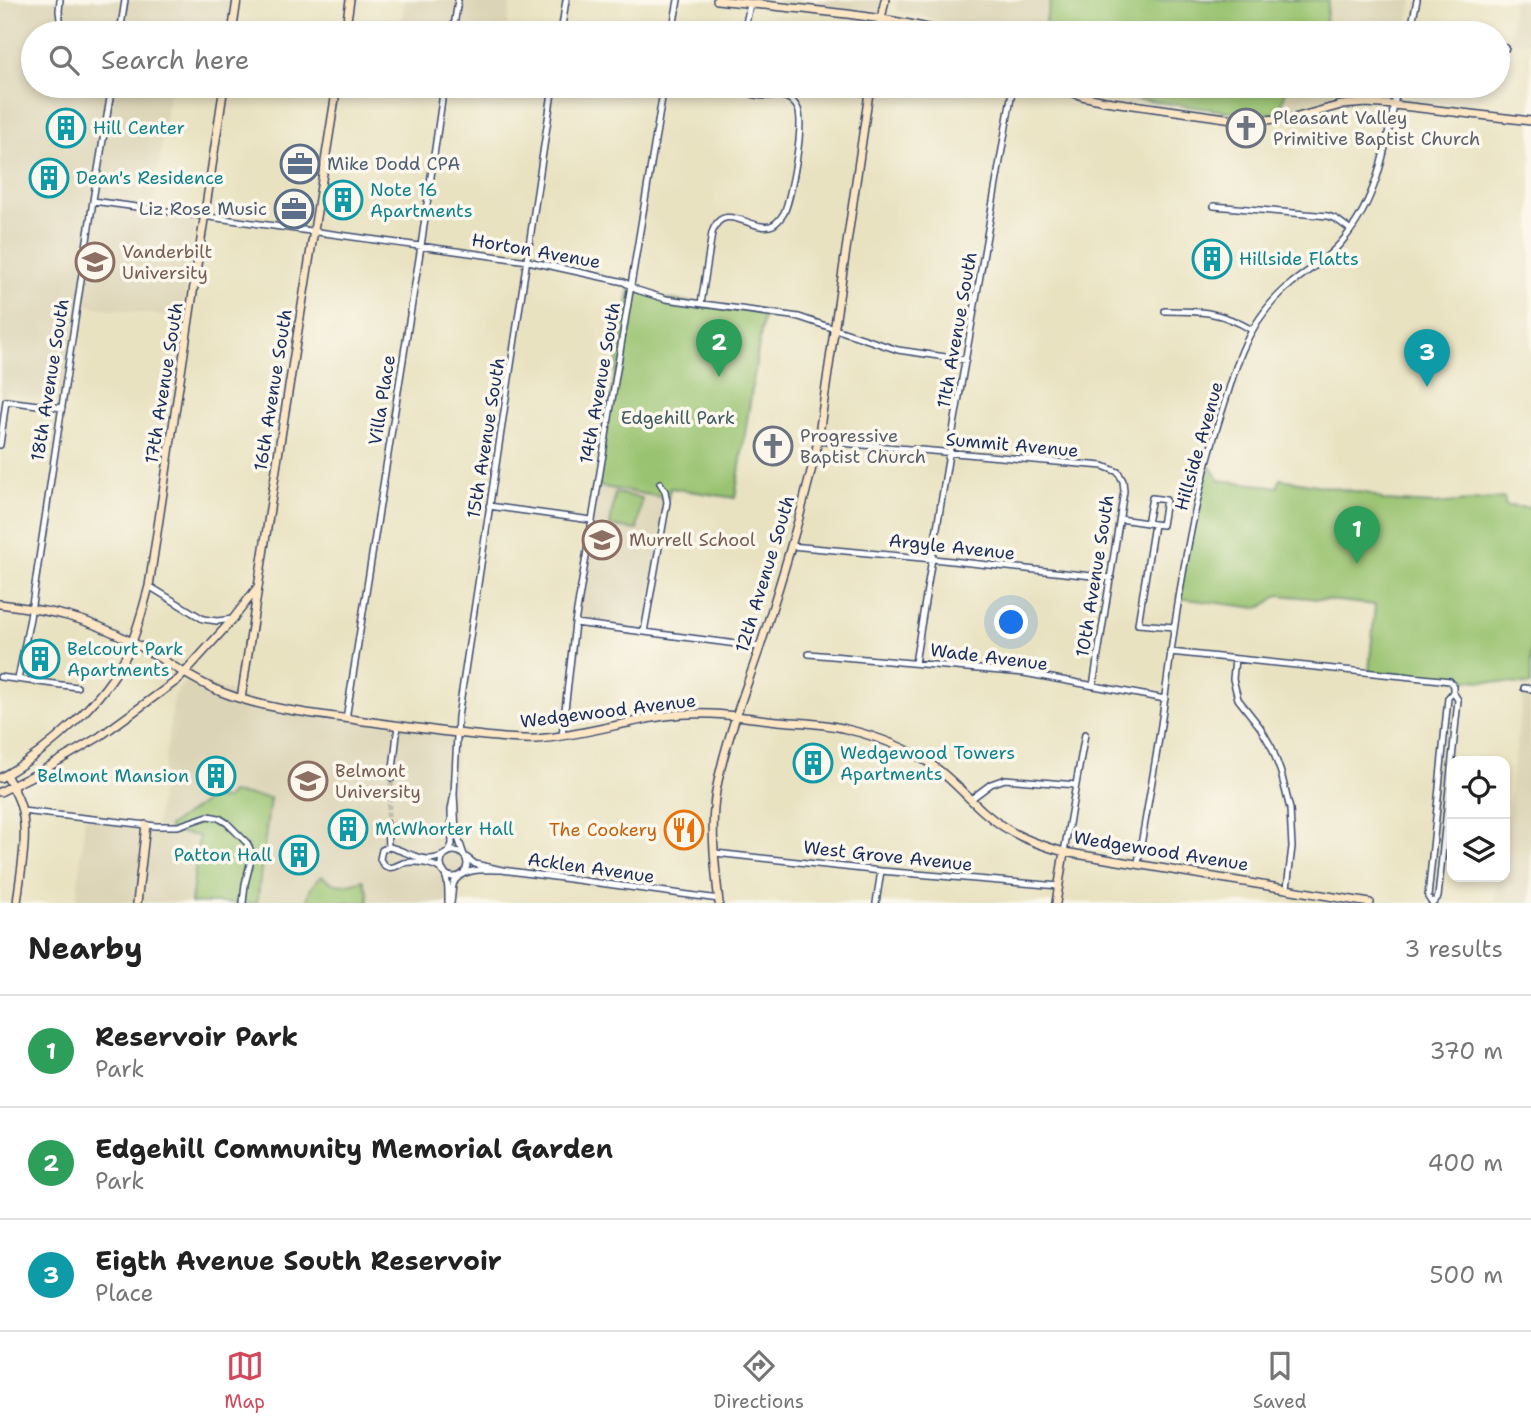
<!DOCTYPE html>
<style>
body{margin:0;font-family:"Shantell Sans",sans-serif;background:#f6f6f6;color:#222}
.controls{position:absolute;right:21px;bottom:21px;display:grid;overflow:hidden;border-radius:14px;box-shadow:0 4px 10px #0003}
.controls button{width:63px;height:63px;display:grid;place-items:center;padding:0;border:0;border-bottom:2px solid #e0e0e0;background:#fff;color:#222;font:35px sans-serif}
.you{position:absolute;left:1012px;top:623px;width:24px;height:24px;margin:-18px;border:5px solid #fff;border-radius:50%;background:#1a73e8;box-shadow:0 0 0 10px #1a73e833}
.badge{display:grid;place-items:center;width:46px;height:46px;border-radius:50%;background:#d1495b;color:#fff;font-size:23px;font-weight:700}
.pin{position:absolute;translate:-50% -58px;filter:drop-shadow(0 2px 4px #0008)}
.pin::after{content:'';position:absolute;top:37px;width:24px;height:21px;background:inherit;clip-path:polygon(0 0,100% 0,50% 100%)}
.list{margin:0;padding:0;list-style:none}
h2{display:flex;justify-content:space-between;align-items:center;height:91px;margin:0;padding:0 28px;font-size:30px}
h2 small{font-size:23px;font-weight:400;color:#767676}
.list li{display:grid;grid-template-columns:46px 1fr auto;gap:21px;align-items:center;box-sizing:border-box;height:112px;padding:0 28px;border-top:2px solid #e0e0e0}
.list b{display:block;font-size:26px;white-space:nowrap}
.list p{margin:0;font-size:23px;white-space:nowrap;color:#767676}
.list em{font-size:23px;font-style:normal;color:#767676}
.icon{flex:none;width:38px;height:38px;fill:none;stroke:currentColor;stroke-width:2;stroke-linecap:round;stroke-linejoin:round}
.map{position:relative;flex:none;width:1531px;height:903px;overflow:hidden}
.search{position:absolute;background:#fff;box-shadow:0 4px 10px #0003;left:21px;right:21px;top:21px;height:77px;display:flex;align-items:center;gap:18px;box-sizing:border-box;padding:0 24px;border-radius:38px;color:#767676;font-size:26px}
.sheet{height:427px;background:#fff}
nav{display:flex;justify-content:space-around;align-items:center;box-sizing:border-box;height:98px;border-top:2px solid #e0e0e0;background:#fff;font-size:19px;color:#767676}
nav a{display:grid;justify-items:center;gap:4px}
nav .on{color:#d1495b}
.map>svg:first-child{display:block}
.built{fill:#dcd4b6}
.green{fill:#99c36f;stroke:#5a7966;stroke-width:2}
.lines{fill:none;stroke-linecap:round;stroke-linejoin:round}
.street-tunnel{stroke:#c0bead;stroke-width:5;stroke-dasharray:5 2.5;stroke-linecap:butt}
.street-casing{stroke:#3a4a6d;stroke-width:8}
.secondary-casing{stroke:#3a4a6d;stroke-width:10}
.street{stroke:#fff;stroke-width:5}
.secondary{stroke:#fce6c4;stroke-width:7}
.labels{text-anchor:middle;stroke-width:7;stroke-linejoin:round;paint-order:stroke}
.worship-label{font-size:18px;fill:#5b616d;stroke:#fbf7ec;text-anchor:start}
.culture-label{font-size:18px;fill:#0d838f;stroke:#fbf7ec;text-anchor:start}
.service-label{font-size:18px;fill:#4e5e75;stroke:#fbf7ec;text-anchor:start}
.street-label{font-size:18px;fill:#1b2f5e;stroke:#fbf7ec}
.education-label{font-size:18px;fill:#785e54;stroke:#fbf7ec;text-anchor:start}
.park-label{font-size:18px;fill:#415b63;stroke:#fbf7ec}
.food-label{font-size:18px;fill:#c56008;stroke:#fbf7ec;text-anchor:end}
</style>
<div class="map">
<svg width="1531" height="903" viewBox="0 0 1531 903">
<rect width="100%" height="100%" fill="#fbf7ec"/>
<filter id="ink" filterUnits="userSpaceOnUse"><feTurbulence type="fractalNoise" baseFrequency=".0143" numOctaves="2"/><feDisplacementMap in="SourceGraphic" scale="14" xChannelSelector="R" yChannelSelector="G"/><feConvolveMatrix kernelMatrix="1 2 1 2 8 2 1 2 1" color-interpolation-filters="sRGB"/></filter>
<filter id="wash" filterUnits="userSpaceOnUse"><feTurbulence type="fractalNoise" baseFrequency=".00686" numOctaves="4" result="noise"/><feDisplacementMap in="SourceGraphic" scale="28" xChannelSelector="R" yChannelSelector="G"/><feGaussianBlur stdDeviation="1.57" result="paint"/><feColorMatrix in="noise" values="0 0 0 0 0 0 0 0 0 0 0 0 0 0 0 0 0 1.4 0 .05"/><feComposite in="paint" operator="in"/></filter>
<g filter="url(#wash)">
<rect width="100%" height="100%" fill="#e9e2c1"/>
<path class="built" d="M0,0H237L232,33H33V86H170L152,214L196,220L182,319L77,304L63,401L6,393L0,441Z
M405,0H511L506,33H400Z
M778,0H885L880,20L777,7Z
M898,0H1049L1040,33H975L962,27L932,18L900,12L896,8Z
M1330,0H1413L1405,33H1319L1325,28Z
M1513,0H1531V43L1510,41Z
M1290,86H1393L1391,98L1363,97L1336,99L1282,113Z
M597,486L668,498L644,632L575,623Z
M189,676L262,705L456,733L454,809L455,850L463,854L466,860L467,865L462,874L452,877L449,903H76L85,818L156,826L174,696Z
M1524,688L1531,689V903H1495L1498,877H1505V830Z"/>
<path class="green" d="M1051,0H1329L1325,25L1317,33H1042Z
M1070,86H1288L1278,114H1247L1104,95Z
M630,286L666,299L764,312L735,498L670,488L668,498L597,486Z
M1205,467L1211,468L1219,480L1278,487L1280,479L1371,494L1385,501L1434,504L1504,498L1506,506L1531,508V685L1369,672L1375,605L1279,595L1264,606L1257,608L1178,598Z
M615,493L642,498L637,530L610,526Z
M231,793L270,798L257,903H191L199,836L169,831V826L211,798L226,799Z
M322,876C338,889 345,885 363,880L368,893V903H307C308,891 312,883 322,876Z"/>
</g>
<g filter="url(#ink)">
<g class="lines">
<path class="street-tunnel" d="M387,824L392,778"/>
<defs>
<path id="street" d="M60,19L59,11L60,0
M120,33L125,0
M453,33L458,0
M561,33L566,0
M672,33L678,0
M744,33L750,4
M1410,33L1417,0
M1498,47L1506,48
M93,201L528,261L624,282L637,290L666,299L799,317L898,350L966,360
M1214,206L1328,216L1336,219L1351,230
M701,304L712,233C723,198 754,234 773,225C778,222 781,218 784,213C791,198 806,120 797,107C783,84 759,107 740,86
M1165,311C1201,311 1220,311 1252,330
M818,441L1103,466L1118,472L1123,481L1124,491L1093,686
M0,445L6,401L62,408
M489,506L591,520
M1120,519L1154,524L1138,624L1174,627
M1147,523L1152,498L1166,500L1162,525L1154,524
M791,546L933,559L1111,578
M149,586L203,619L217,621L233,619
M575,623L760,647
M644,632L667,502L665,491L660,483
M1170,652L1441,680L1450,681L1453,686V692
M809,654L1024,673L1165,699
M1235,659L1233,679L1238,699L1260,727L1272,748L1281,773L1290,809L1292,847L1287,888
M915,663L949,454L1013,86
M0,677L77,687
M18,679L30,618L94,194L112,86
M1524,688L1531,689
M346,719L421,246L444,86
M562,736L575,623L664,86
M392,778L398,725
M454,794L458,717L553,86
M971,799L991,784L1005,779L1076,785
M22,811L156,826H178L208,816L219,818L227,823L247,843L251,851L250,864L245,884L243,903
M387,824L388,847
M441 864a13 13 0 1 1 26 0a13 13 0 1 1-26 0Z
M449,852L452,844L451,810L454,794L456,832L464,855
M1064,852L1085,734
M715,853L881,871L1059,886
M445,854C426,867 408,851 389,847L382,850L380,859C382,863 382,865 387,867C393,869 398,865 403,863C415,861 439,862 445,875C449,883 448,894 448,903
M1138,863C1147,808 1158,752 1165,696C1178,597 1191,507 1222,411C1229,391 1234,370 1242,351C1253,325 1270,301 1292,283C1310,269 1330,257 1344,239C1380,196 1387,138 1398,86
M502,870L719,899
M451,903C452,897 452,891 453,885C459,867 486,870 502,870L475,864L466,857
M876,903L881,871
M1432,903L1428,897L1448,698L1453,692L1458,700L1438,897L1433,903"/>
<path id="secondary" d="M717,0C792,9 876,13 948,33
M232,33L237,0
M345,33L350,0
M878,33L885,0
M1054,86L1082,96L1105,101L1247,121L1294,118L1341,105L1367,103L1394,105L1531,121
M0,604C50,611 84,616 130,641C162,657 190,680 224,693C266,709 313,714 357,720C396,725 435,731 475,735C496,737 516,740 537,739C580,736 623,722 665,716C703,710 741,717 778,721C800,723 824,723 846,729C875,736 904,746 929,763C950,776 965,796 984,812C1009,834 1033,843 1064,852L1370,903
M241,699L280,443L337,86
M6,775C11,784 17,794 20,804C30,833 20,873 17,903
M0,778C47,752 103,702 127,654C137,632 143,609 149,586L224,86
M0,792L38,773L99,737L179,679L233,619L257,588
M137,903L146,825
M719,903C715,866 710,827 716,791C725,742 744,694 760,647C782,579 803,511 818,441L870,86
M1056,903L1064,852"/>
</defs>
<use href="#street" class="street-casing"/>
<use href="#secondary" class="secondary-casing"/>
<use href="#street" class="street"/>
<use href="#secondary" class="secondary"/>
</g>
</g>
<defs>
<symbol id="building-ring" viewBox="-11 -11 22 22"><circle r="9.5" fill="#fbf7ec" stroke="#0f9aa8" stroke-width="1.5"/><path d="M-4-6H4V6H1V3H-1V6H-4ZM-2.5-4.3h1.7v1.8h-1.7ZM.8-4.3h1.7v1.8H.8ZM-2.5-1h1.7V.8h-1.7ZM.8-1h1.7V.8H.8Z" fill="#0f9aa8"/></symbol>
<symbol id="church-ring" viewBox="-11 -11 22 22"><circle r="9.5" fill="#fbf7ec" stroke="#6b7280" stroke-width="1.5"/><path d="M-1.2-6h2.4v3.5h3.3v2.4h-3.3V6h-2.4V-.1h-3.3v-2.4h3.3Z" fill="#6b7280"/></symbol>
<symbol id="office-ring" viewBox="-11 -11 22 22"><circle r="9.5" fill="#fbf7ec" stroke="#5c6f8a" stroke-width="1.5"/><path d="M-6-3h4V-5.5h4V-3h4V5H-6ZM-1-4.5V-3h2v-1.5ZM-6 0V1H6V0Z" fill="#5c6f8a"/></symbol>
<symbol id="university-ring" viewBox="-11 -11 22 22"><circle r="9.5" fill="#fbf7ec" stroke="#8d6e63" stroke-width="1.5"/><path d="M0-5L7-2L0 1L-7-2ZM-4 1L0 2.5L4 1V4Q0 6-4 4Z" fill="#8d6e63"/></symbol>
<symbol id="school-ring" viewBox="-11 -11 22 22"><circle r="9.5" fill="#fbf7ec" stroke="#8d6e63" stroke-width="1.5"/><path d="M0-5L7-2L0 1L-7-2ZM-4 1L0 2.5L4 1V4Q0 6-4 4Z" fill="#8d6e63"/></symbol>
<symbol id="restaurant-ring" viewBox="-11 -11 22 22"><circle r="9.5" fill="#fbf7ec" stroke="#e8710a" stroke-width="1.5"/><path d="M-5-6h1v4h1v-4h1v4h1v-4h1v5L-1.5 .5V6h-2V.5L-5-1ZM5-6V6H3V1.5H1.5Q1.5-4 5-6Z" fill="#e8710a"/></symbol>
</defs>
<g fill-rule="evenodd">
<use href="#building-ring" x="44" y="106" width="44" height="44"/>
<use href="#church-ring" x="1224" y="106" width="44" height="44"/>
<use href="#office-ring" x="278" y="142" width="44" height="44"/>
<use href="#building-ring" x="27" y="156" width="44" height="44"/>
<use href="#building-ring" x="321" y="178" width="44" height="44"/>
<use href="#office-ring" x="272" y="187" width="44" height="44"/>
<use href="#building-ring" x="1190" y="237" width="44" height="44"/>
<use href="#university-ring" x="73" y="240" width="44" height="44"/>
<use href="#church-ring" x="751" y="424" width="44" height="44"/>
<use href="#school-ring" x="580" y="518" width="44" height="44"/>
<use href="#building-ring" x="18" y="637" width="44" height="44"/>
<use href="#building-ring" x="791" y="741" width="44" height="44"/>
<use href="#building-ring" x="194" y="754" width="44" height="44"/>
<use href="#university-ring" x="286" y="759" width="44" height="44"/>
<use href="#building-ring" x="326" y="807" width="44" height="44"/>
<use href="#restaurant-ring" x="662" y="808" width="44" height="44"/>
<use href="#building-ring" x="277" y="833" width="44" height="44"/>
</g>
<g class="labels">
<g class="worship-label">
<text x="1273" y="124">Pleasant Valley<tspan x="1273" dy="21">Primitive Baptist Church</tspan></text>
<text x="800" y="442">Progressive<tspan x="800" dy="21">Baptist Church</tspan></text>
</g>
<g class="culture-label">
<text x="93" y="134">Hill Center</text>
<text x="76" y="184">Dean's Residence</text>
<text x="370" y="196">Note 16<tspan x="370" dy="21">Apartments</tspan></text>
<text x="1239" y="265">Hillside Flatts</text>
<text x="67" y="655">Belcourt Park<tspan x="67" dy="21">Apartments</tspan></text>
<text x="840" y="759">Wedgewood Towers<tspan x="840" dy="21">Apartments</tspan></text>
<text x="189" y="782" text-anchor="end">Belmont Mansion</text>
<text x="375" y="835">McWhorter Hall</text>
<text x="272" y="861" text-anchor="end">Patton Hall</text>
</g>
<g class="service-label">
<text x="327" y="170">Mike Dodd CPA</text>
<text x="267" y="215" text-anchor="end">Liz Rose Music</text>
</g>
<g class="street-label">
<text transform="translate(536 251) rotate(10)" y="6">Horton Avenue</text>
<text transform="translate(957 330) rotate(-80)" y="6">11th Avenue South</text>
<text transform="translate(50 380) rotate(-81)" y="6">18th Avenue South</text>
<text transform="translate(164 383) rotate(-81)" y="6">17th Avenue South</text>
<text transform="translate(600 383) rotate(-80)" y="6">14th Avenue South</text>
<text transform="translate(273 390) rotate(-81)" y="6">16th Avenue South</text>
<text transform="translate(382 400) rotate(-81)" y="6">Villa Place</text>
<text transform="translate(486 438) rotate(-81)" y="6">15th Avenue South</text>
<text transform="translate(1012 445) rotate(5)" y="6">Summit Avenue</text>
<text transform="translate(1199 446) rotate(-74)" y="6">Hillside Avenue</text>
<text transform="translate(952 547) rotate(6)" y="6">Argyle Avenue</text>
<text transform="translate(765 574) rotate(-73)" y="6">12th Avenue South</text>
<text transform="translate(1095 576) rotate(-81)" y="6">10th Avenue South</text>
<text transform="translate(989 657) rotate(7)" y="6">Wade Avenue</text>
<text transform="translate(608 711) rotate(-7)" y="6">Wedgewood Avenue</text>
<text transform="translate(1161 851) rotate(9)" y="6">Wedgewood Avenue</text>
<text transform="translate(888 856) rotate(6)" y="6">West Grove Avenue</text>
<text transform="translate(591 868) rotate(8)" y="6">Acklen Avenue</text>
</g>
<g class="education-label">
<text x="122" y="258">Vanderbilt<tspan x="122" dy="21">University</tspan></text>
<text x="629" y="546">Murrell School</text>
<text x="335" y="777">Belmont<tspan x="335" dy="21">University</tspan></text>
</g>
<g class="park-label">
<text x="678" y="424">Edgehill Park</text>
</g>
<g class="food-label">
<text x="657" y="836">The Cookery</text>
</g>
</g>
</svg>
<div class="controls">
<button><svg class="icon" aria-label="locate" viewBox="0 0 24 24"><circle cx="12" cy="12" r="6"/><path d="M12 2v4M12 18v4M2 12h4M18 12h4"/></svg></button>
<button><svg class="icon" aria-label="layers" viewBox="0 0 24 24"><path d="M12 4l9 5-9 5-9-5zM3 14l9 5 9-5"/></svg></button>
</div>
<div class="you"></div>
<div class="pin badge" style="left:1357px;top:564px;background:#2e9e5b">1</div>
<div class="pin badge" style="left:719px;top:377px;background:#2e9e5b">2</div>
<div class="pin badge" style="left:1427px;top:387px;background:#0f9aa8">3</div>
<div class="search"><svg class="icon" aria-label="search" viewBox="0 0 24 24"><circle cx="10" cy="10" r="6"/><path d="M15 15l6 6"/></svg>Search here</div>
</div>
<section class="sheet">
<h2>Nearby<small>3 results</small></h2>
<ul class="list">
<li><span class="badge" style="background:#2e9e5b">1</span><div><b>Reservoir Park</b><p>Park</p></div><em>370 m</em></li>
<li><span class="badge" style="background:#2e9e5b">2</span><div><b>Edgehill Community Memorial Garden</b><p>Park</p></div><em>400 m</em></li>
<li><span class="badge" style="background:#0f9aa8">3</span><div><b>Eigth Avenue South Reservoir</b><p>Place</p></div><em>500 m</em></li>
</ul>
</section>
<nav>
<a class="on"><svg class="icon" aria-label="map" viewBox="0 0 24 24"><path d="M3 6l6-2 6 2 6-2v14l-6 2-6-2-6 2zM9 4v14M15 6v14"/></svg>Map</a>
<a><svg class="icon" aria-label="directions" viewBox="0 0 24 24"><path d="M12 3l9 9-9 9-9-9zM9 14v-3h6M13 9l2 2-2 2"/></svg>Directions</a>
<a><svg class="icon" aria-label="saved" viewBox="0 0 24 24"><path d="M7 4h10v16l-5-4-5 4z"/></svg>Saved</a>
</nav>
